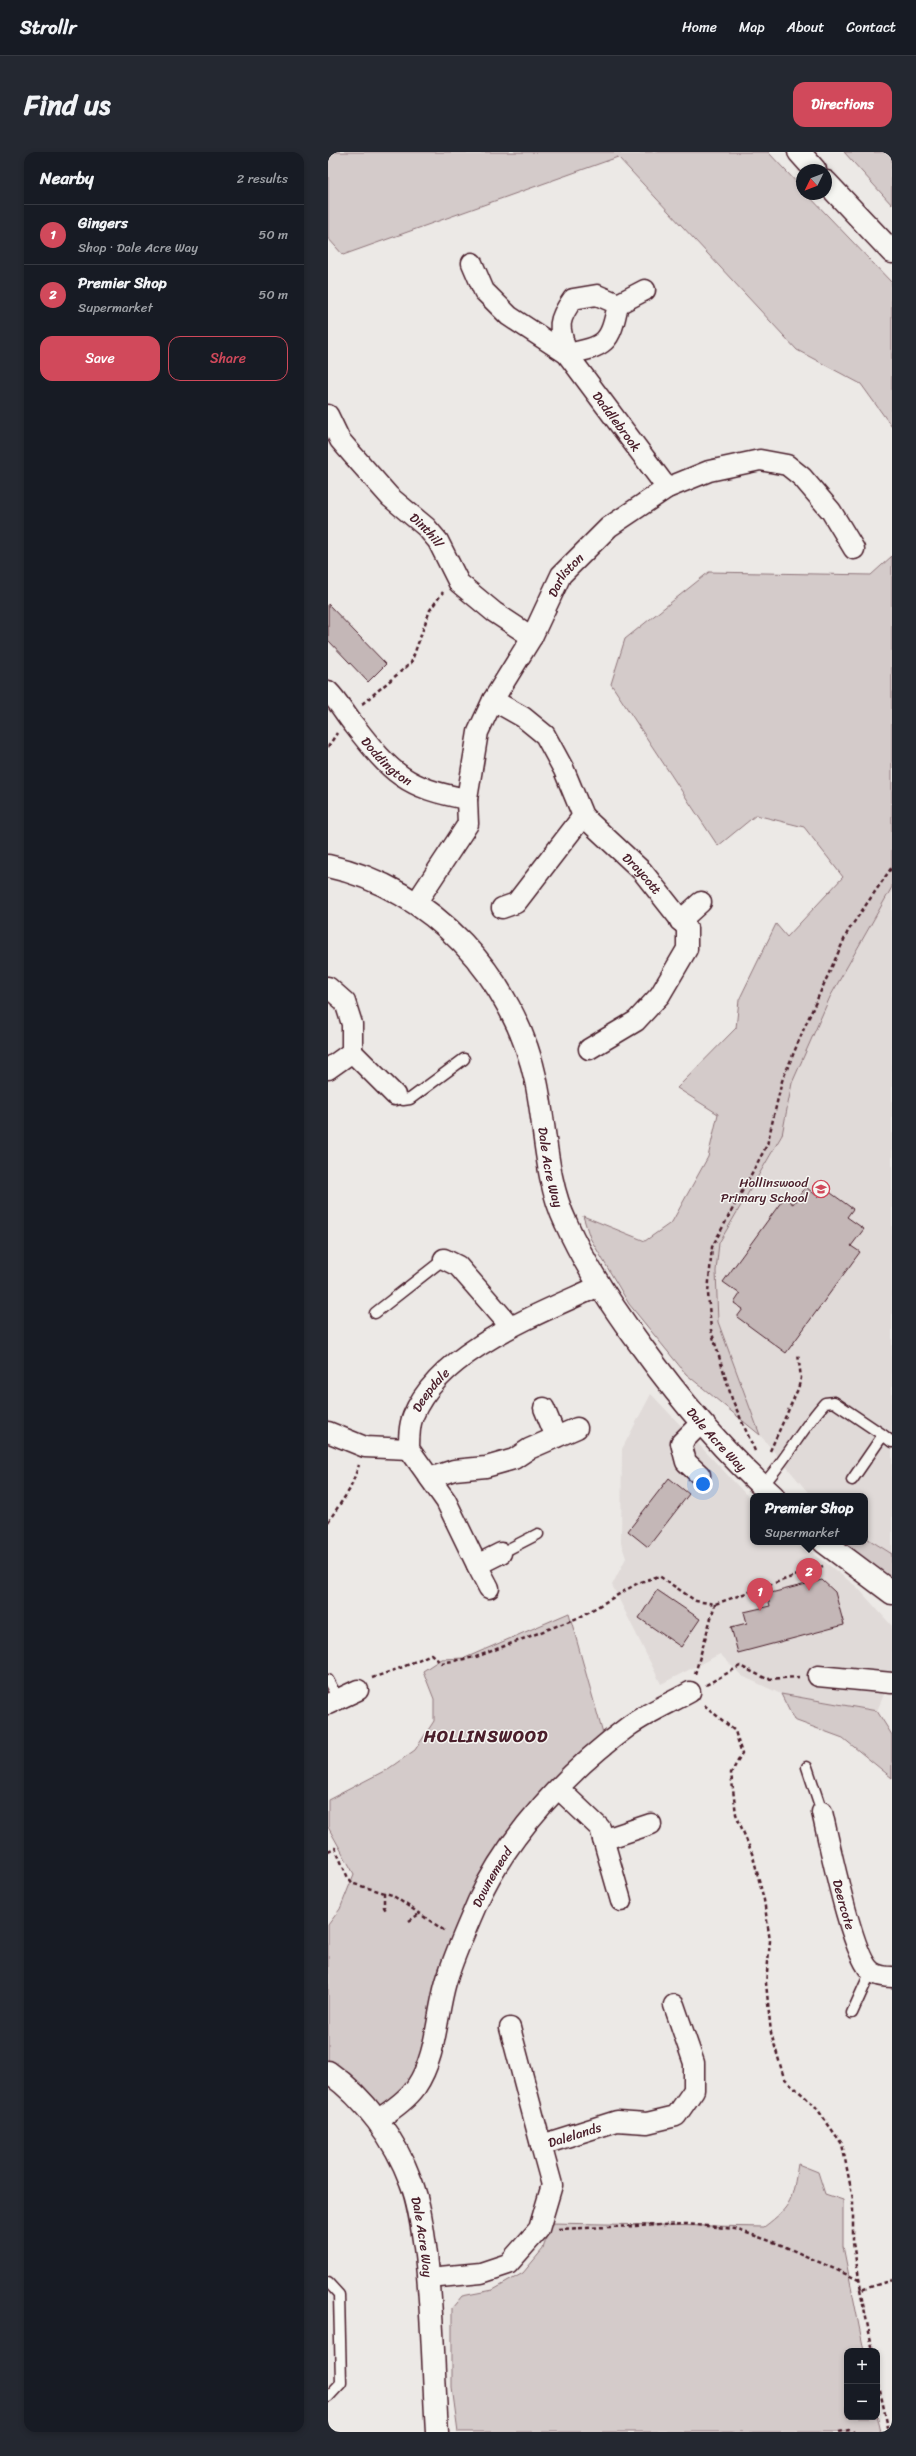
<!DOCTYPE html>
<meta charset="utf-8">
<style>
body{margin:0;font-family:Sriracha,sans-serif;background:#242831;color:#f1f3f6}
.controls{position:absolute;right:12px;bottom:12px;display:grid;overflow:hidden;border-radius:8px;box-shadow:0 2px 6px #0003}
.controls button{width:36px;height:36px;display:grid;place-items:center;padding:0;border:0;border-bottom:1px solid #363941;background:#171b24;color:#f1f3f6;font:20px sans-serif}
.compass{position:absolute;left:468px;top:12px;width:36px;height:36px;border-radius:50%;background:#171b24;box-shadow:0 2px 6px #0003;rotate:227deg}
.you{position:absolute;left:375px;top:1332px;width:14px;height:14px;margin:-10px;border:3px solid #fff;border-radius:50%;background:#1a73e8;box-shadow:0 0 0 6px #1a73e833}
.badge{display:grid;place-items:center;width:26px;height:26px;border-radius:50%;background:#d1495b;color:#fff;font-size:13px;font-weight:700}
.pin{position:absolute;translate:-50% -33px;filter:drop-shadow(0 1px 2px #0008)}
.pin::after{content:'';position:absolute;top:21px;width:14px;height:12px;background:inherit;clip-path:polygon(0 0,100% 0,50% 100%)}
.popup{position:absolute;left:422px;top:1341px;width:118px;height:52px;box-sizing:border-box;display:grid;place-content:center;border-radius:8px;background:#171b24;filter:drop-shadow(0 1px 3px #0005);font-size:13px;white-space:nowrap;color:#9ea1a6}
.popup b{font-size:15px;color:#f1f3f6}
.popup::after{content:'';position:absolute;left:50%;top:100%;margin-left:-8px;border:8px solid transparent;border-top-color:#171b24}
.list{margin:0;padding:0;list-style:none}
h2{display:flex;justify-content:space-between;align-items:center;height:52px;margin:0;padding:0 16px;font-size:17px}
h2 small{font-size:13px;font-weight:400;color:#9ea1a6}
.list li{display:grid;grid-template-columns:26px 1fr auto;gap:12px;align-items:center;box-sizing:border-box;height:60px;padding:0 16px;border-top:1px solid #363941}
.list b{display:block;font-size:15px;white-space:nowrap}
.list p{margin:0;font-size:13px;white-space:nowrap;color:#9ea1a6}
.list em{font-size:13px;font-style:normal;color:#9ea1a6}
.actions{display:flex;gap:8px;padding:12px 16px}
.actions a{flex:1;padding:9px 0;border:1px solid #d1495b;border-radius:12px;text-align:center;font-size:14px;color:#d1495b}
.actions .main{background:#d1495b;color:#fff}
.map{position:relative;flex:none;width:564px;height:2280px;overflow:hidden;border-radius:12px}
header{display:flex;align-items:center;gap:24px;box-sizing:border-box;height:56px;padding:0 20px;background:#171b24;border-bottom:1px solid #363941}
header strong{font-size:19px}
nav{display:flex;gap:22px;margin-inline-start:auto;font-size:14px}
.intro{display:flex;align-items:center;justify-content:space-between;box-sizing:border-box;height:96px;padding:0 24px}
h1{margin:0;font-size:28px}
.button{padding:10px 18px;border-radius:12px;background:#d1495b;color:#fff;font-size:14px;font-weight:700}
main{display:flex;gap:24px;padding:0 24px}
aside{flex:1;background:#171b24;border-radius:12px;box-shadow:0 2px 6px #0003}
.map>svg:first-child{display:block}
.built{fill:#e0dad8}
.green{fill:#d4cbca;stroke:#8f757a}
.building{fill:#c4b7b7;stroke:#4a1f2b}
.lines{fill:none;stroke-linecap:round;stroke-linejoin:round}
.lane-casing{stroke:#4a1f2b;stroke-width:13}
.street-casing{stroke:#4a1f2b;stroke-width:23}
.secondary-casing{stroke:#4a1f2b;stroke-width:25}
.path{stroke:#4a1f2b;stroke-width:2.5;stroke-dasharray:4 3;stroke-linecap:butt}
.lane{stroke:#f6f6f2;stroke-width:10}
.street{stroke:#f6f6f2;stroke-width:20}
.secondary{stroke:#f6f6f2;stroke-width:22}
.labels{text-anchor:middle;stroke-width:3;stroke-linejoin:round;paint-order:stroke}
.street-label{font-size:13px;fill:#4a1f2b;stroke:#f6f6f2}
.poi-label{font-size:13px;fill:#4a1f2b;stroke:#f6f6f2;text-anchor:end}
.district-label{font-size:17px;font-weight:bold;letter-spacing:1px;fill:#4a1f2b;stroke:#f6f6f2}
</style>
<header>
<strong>Strollr</strong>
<nav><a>Home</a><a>Map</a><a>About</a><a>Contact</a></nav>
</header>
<div class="intro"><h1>Find us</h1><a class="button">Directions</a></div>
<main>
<aside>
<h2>Nearby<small>2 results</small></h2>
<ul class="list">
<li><span class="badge">1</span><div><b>Gingers</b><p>Shop · Dale Acre Way</p></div><em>50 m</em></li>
<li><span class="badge">2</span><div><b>Premier Shop</b><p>Supermarket</p></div><em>50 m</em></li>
</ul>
<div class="actions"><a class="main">Save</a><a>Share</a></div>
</aside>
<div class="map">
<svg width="564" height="2280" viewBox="0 0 564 2280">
<rect width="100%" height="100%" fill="#ece9e6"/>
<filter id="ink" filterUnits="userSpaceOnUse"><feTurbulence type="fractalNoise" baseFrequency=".025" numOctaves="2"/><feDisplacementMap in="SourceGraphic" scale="8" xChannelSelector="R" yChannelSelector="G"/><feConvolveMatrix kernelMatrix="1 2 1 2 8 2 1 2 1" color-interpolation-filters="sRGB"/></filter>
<g filter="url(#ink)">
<path class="built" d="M564,735V1402L537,1385V1344H483L432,1283L390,1170L388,1112L391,1091L454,984L464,931L502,845Z
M323,1242L425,1350V1390H471L529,1435L564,1474V1523L549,1559L453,1542L414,1524L392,1502L333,1532L284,1433L298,1406L293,1391L294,1297Z"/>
<path class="green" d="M0,0H440L474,36V42H479L564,131V275L533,232L469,198L290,5L15,103L0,86Z
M516,0H564V53Z
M564,404V735L502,845L464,931L454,983L391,1091L388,1119L390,1170L432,1283L358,1222L301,1152L262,1086L255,1064L317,1089L344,1070L380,1005L390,962L349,936L408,876L411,848L448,772L459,785L515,725L476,675L428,663L390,694L283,532L297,487L381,420L543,423Z
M537,1385L564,1402V1429L511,1390H537Z
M241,1461L275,1582L199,1656L83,1934L49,1960L0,1912V1773L12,1757L26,1722L0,1675V1648L60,1617L87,1598L106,1569V1547L95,1519L113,1507L137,1506Z
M453,1542L549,1559L564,1583V1626L515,1586L466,1568Z
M470,2012L490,2020L497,2042L515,2048V2094L536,2199H519V2265H549V2263L553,2280H130L124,2235V2156L134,2144L165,2138L195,2121L215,2097L222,2071L436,2075C465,2053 464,2048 470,2012Z"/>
<path class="building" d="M0,452L58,512L40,530L0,488Z
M478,1035L490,1045L496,1036L525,1057L519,1065L536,1077L523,1094L532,1100L458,1201L409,1165L415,1157L406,1151L412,1142L395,1130L456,1046L465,1052Z
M341,1326L361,1342L320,1395L300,1379Z
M494,1428L507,1440L516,1473L410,1501L403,1475L419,1471L416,1460L442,1454L439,1442Z
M329,1438L372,1467L353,1495L311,1466Z"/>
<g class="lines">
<defs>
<path id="lane" d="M67,943L75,948L82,947L136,907
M47,1161L116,1107
M555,1283L564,1290
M434,1334C458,1308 474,1276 497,1251L506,1250L555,1283L524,1328
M173,1401L210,1382
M0,1528L10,1547
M479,1615L494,1660
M524,1861L543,1819
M0,2131L11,2143L13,2231L0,2245"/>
<g id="street">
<path id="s1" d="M144,111L156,139L181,164L239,202L339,336"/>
<path d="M269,143L290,152C282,192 278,194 239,202C231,175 228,170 245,147Z"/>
<path d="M290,152L317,138"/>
<path id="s2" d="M0,263L12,288L24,302L62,345L98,375L110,389L131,431L166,460L204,485"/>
<path id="s3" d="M0,539C10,549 17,562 26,573C64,622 78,636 139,647"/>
<path id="s4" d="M165,548L195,565L217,583L236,618L255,664L314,719L359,776V797L332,843L308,869L261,897"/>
<path id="s5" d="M88,751L140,672L139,647L150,580L165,548L204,485L233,423L281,375L339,336L381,319L432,308L459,313L474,325L503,359L526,397"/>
<path d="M174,756L188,751L255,664"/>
<path d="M352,769L373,750"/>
<path d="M0,835L17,850L24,872V900L0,917"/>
<path d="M24,900L67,943"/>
<path d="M116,1107L130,1114L183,1175"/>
<path d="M216,1256L228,1285"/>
<path d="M0,1280L37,1295L81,1297"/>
<path d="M372,1323L358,1310L353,1291L373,1271"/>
<path d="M102,1326L126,1318L158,1315L186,1307L201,1297L249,1276"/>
<path id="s6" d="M149,1413L118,1349L81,1297C81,1286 81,1274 85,1264C111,1199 211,1162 271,1134"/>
<path d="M161,1436L149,1413L173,1401"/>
<path d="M490,1524L564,1531"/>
<path d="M0,1552L30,1538"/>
<path d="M231,1637L272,1676L293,1749"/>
<path id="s7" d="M494,1660C501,1689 524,1806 544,1820C550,1824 557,1825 564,1825"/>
<path d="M275,1688L323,1672"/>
<path d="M182,1876L213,1993"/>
<path id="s8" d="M49,1968C63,1959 79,1948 88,1935C109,1904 108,1864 118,1830C126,1803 139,1775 150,1749C180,1683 242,1617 301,1574C319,1561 342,1551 362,1540"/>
<path id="s9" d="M101,2126L153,2121L180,2112L211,2077L224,2033L213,1993L289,1969L319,1971L348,1964L366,1938V1911L346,1853"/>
</g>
<g id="secondary">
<path d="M471,0L487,18"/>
<path d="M498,30L564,100"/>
<path id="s10" d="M0,714C104,736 186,826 208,929C218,976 217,1027 238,1071C258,1116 285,1156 314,1195C353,1249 395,1299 445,1344"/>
<path d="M496,1390L564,1441"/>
<path id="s11" d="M0,1920C37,1946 67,1987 83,2030C91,2050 94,2074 97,2095C105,2156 105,2218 109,2280"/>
</g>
</defs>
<use href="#lane" class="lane-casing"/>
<use href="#street" class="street-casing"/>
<use href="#secondary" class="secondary-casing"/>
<path class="path" d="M34,552L83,511L102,458L115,440
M0,595L9,581
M427,1299L404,1247L383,1178L380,1141L384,1095L439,993L454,929L477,874L520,779L564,715
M442,1299L470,1237L473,1226L470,1202
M0,1370L22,1337L31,1313
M367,1522L387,1452
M44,1526L75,1515L103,1502L113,1511L148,1505L252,1465L310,1431L331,1424L368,1449L387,1452L495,1414
M378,1533L412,1514L439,1527L471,1525
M376,1553L407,1579L414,1602L403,1621L408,1662L425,1704L436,1748L442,1789L438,1831L443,1881L456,1926L487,1954L514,1992L525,2047V2091L533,2138L564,2128
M0,1699L7,1696L20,1726L26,1732L64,1743L117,1779
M56,1740V1755L59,1760
M81,1769L91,1762
M230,2077L359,2072L407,2077L451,2092L531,2128
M532,2137L545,2199
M549,2225L561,2280
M511,2280L521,2278L526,2280"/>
<use href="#lane" class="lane"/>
<use href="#street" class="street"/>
<use href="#secondary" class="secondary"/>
</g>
</g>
<defs>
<symbol id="school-ring" viewBox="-11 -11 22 22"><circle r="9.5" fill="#f6f6f2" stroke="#d1495b" stroke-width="1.5"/><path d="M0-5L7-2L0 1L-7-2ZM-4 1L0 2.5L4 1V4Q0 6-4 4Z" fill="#d1495b"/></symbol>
</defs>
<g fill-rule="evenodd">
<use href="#school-ring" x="483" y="1027" width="20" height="20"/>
</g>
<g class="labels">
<g class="street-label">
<text dy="5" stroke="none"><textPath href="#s1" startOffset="219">Daddlebrook</textPath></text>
<text dy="5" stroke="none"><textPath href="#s2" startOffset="153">Dinthill</textPath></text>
<text dy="5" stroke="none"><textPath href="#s5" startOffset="368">Darliston</textPath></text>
<text dy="5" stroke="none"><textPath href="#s3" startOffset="92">Doddington</textPath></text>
<text dy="5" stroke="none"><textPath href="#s4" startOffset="235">Draycott</textPath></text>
<text dy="5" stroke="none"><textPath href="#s10" startOffset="403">Dale Acre Way</textPath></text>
<text dy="5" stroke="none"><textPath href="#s6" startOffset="200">Deepdale</textPath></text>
<text dy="5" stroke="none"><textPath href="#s10" startOffset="726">Dale Acre Way</textPath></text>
<text dy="5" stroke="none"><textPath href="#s8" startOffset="276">Downemead</textPath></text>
<text dy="5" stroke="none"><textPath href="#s7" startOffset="95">Deercote</textPath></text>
<text dy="5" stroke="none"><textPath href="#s9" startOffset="250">Dalelands</textPath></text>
<text dy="5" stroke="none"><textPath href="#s11" startOffset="196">Dale Acre Way</textPath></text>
</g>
<g class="poi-label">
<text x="480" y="1035">Hollinswood<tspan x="480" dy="15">Primary School</tspan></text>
</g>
<g class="district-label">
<text x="158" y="1590">HOLLINSWOOD</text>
</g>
</g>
</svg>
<div class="controls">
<button>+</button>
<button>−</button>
</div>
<svg class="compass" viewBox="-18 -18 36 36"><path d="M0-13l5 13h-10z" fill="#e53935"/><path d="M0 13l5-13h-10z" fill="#9ea1a6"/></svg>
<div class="you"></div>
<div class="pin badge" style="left:432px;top:1459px">1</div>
<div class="pin badge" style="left:481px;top:1439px">2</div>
<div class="popup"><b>Premier Shop</b>Supermarket</div>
</div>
</main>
